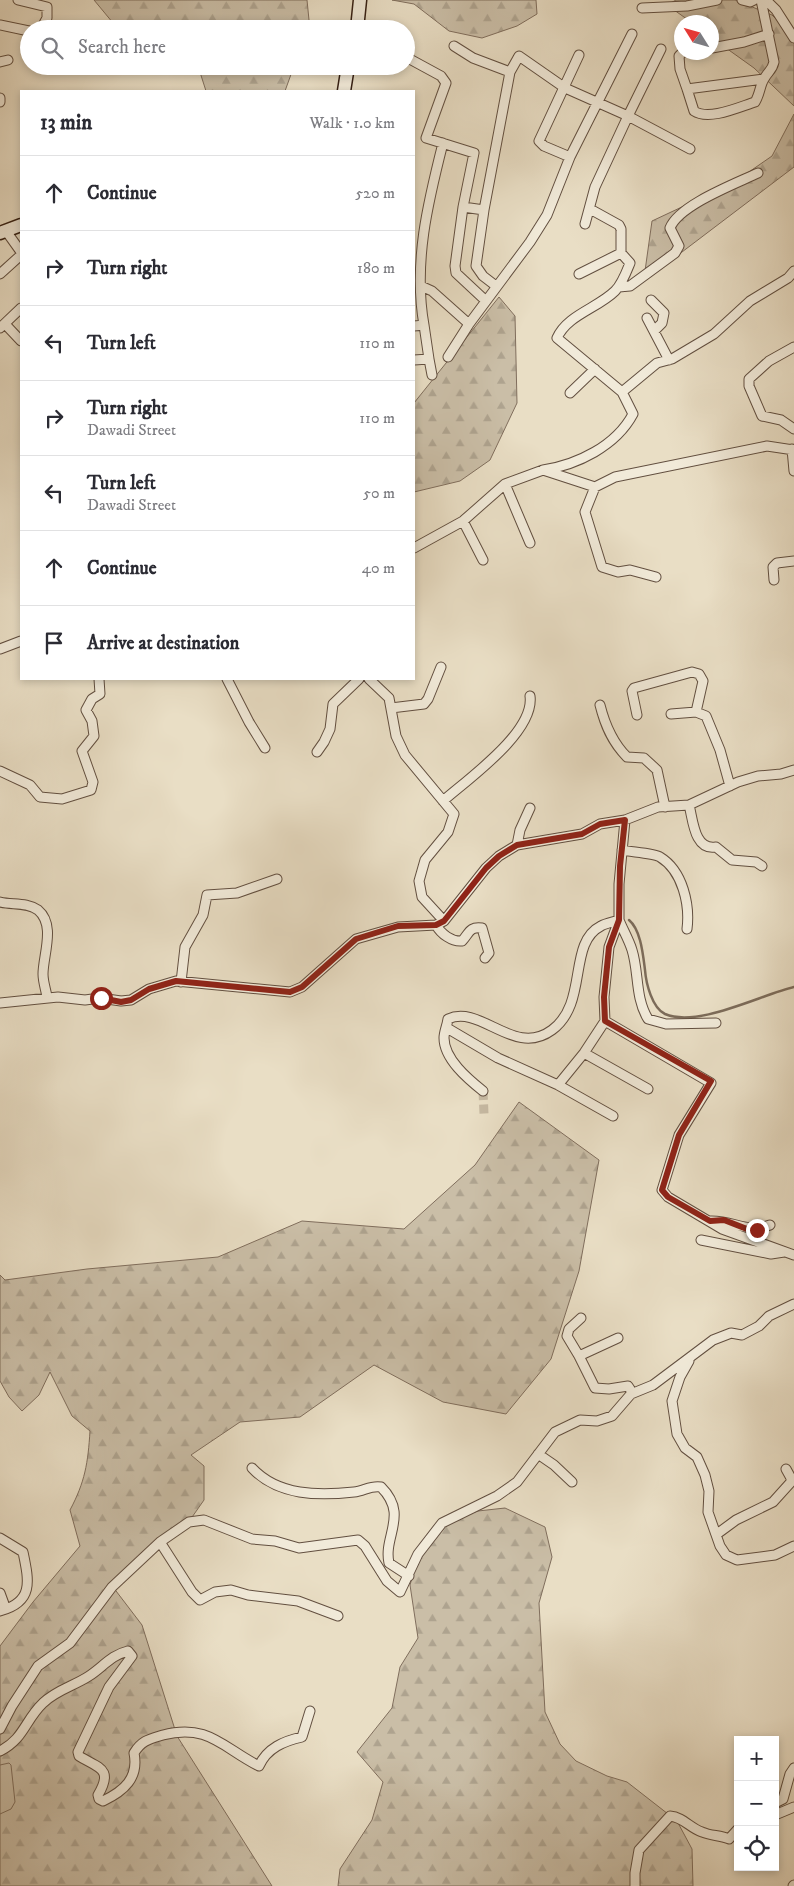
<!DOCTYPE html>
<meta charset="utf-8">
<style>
body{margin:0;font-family:"IM FELL DW Pica",serif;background:#f7f7f7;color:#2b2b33}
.controls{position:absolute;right:15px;bottom:15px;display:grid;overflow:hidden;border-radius:0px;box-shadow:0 2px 8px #0003}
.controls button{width:45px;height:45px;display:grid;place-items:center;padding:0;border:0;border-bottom:1px solid #e1e1e2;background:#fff;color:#2b2b33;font:25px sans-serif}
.compass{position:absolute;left:674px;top:15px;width:45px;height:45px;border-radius:50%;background:#fff;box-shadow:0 2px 8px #0003;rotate:307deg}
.stop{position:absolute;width:15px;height:15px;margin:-11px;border:4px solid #8f2418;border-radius:50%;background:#fff}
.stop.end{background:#8f2418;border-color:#fff;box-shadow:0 1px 5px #0008}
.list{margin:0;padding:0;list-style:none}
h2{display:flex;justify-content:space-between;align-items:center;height:65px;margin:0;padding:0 20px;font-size:21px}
h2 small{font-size:16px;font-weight:400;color:#7c7c81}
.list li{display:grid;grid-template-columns:32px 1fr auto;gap:15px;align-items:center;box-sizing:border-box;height:75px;padding:0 20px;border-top:1px solid #e1e1e2}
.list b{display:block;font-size:19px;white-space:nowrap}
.list p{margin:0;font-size:16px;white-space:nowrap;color:#7c7c81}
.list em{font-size:16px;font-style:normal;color:#7c7c81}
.icon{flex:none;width:28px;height:28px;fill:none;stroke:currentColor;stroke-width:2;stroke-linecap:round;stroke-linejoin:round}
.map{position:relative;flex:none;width:794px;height:1886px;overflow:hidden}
.search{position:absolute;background:#fff;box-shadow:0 2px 8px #0003;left:20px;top:20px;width:395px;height:55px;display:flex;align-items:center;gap:12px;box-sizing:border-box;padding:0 18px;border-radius:28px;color:#7c7c81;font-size:19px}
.panel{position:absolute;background:#fff;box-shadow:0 2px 8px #0003;left:20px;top:90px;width:395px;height:590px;border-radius:0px}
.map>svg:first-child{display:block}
.forest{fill:url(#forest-firs);stroke:#806e5d}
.pitch{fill:#cabea7;stroke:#806e5d}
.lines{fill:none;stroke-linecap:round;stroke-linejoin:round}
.stream{stroke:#7c6b59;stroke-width:2.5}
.minor-tunnel{stroke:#c5b8a1;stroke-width:9;stroke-dasharray:9 4.5;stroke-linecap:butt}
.minor-casing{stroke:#624f40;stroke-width:11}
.secondary-casing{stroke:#351f13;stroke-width:15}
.minor{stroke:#f1ead9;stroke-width:9}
.secondary{stroke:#f1ead9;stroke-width:12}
.route{stroke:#8f2418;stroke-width:6}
</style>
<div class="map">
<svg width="794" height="1886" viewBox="0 0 794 1886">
<defs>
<pattern id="forest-firs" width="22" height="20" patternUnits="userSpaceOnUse" patternTransform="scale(1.25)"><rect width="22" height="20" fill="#cabea7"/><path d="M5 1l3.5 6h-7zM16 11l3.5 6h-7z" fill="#aea38f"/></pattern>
</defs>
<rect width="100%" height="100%" fill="#e9dec5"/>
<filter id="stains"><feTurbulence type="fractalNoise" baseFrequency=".004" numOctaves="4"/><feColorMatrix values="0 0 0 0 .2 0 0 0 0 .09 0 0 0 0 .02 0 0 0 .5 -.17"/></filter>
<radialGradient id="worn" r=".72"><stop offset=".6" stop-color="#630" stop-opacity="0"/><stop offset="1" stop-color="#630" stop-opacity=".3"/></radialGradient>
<path class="forest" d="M94,0H307L309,20L306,29H118Z
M392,0H536L537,14L517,26L482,38L449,31L414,4Z
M676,0H735L772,15L794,37V106L754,68L712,38V22H691L667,5Z
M198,66H294L285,91H206Z
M794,114V167L682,252L645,271L652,221L733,183L772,156Z
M499,297L515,316L517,403L490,460L460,481L414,492V403Z
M519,1102L599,1160L579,1271L551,1359L506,1414L443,1402L374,1365L300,1417L240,1422L191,1455L204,1466V1500L190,1520L113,1587L142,1625L177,1736L272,1886H0V1646L33,1602L80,1546L70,1510C85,1482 88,1463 90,1431L72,1416L50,1372L39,1395L22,1411L9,1397L0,1381V1275L5,1280L87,1269L218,1257L302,1221L404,1229L475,1165Z
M505,1508L545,1527L552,1557L539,1603L545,1712L560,1744L576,1761L607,1776L627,1782L677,1821L692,1849L693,1886H338L340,1869L372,1820L383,1782L357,1752L392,1708L400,1667L418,1638L410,1585L418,1558L452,1519L478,1511Z"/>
<path class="pitch" d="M9,1763L11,1765L15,1802L11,1809L0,1814V1765Z"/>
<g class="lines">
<path class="stream" d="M629,920C641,930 643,955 645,970C646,983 652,1008 665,1014C698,1028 760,995 794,987"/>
<path class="minor-tunnel" d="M483,1091L484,1114"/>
<defs>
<path id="minor" d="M18,0L47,7V18L41,29
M742,0L750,2L754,0
M761,0L774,62C772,71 768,71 764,79C760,85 760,94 755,102C739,107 709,121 694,111L687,89L764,79
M766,0L776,10L794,38
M642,8L687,6L717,0
M0,25L29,31
M454,46L473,58L510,72L484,210L463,207L455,266L456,273L486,301
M712,48L744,42L769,34
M661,49L628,116L690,149
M683,52L679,56L680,69L687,89
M579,55L539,141L544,146L570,157L632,34
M406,57L441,76L446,83L426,138L474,153L463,207
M0,62L8,60
M510,72L519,56L565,88L628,116L595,187L585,224
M0,98V102
M590,209L619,225L621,229V253L630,263C626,273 622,284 615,291C598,308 567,315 557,338L622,392
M484,210L476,266L483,276L496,286
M6,231L21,252
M794,271L788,278L750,301L714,334L672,359L657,363L622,392L633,414C616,446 577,465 543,470L595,487L615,477L767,446L794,450
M0,274L21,255
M579,274L621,253
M421,286L432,291L469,324
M619,287L630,286L675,253L679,246L670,228C679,205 735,184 758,173
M651,300L664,313L662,323L655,330
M647,318L669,360
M5,324L21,341
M424,325L429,359
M414,326L424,325C413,263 428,202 443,143
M0,328L21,308
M794,347L769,361L749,379V386L762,416L781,420L794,429
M448,357L469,324L530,242L547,215L570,157
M414,360L429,359L432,375
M570,393L595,369
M792,449L794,471
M505,484L530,543
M595,487L585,512L602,567L618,572L630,570L656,577
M463,521L483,560
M414,548L463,521L505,484L543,470
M774,580L773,567L777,563L794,561
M0,649L21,641
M227,679L249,722L265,748
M369,679L389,698L396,736L405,755L454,814L448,832L425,860L419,881L422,897L444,921
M600,705C605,725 612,742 627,757L644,758L657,770L665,807
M391,708L424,704L428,699L441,667
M671,714L696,712L706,716L720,750L730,786
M637,715L632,691L634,688L692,672L699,674L703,681L696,712
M317,752L324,742L330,729L333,704L359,679
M0,771L30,785L40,797L62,799L91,790L93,782L82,751L94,736L92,721L86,710L92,699L100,694L99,679
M443,801C468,779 535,732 530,696
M689,805C693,819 694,851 716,847L732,860L756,862L762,866
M625,820L619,884V920L609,947L604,997L605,1021L711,1083L679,1135L662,1190L668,1197L722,1229L794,1255
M517,845L520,830L530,808
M622,850C630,852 654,853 660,857C683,871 690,905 687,929
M0,902C12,905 27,902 38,910C56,925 43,955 43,974C43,982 46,990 47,997
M436,925C441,934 452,942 462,941C469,934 469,926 482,928L489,953L485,958
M181,982L185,947L203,915L207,895L237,893L277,879
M0,1003L58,997L85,1000L100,998L121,1001L131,1000L149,989L176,981L290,992L302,987L356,939L398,927L436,925L444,921L486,868L499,856L517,845L582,834L600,824L625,820L658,807L689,805L738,782L758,776L781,774L794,770
M447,1028L498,1058L558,1085L584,1053L605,1021
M584,1053L648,1089
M558,1085L613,1116
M483,1091C468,1079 444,1059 444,1038C444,1032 447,1026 448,1019C481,1004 514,1058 552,1030C589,1003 567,943 601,926C606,923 613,922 619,920C623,930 629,940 632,950C639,972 635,998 648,1019L666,1024L716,1023
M710,1221C734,1220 746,1234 770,1225
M701,1240L771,1254L784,1252
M618,1338L579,1356L595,1388L609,1389L628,1386L630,1389
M579,1356L567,1336L569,1329L581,1318
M689,1361L680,1377L672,1401L677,1434L685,1448L697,1457L705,1475L709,1491L708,1512L720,1546L726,1555L737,1560L775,1555L794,1546
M538,1454L554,1465L572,1482
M252,1468C278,1496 319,1496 354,1492C364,1491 371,1485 381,1487C409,1515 383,1536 389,1563L409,1576
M717,1534L736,1520L773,1502L791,1482V1478L786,1469
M0,1538L23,1552C29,1581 34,1602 0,1611
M160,1542L192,1592L200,1600L215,1592L231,1590L248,1595L298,1601L338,1616
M0,1593L4,1604L2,1610
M0,1729L12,1706L38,1666L70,1643L112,1587L160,1542L189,1522L204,1520L252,1539L275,1541L299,1548L358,1540L365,1546L387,1581L400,1592L418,1554L442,1523L497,1496L517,1482L555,1432L580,1420L597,1421L612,1416L631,1394L653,1385L713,1340L731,1333L742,1335L759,1326L769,1316L794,1304
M0,1751C24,1739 25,1720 43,1703C56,1690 74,1686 89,1676C103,1667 111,1655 128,1651L132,1656L109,1687L78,1752L79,1756C98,1768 114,1768 98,1795L99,1799L103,1801C124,1791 139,1778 134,1753C142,1740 150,1739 163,1735C208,1723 223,1748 259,1766C267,1748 284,1741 302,1737L310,1711
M775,1803L783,1799L790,1774L794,1768
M775,1815L794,1807
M635,1886V1873L639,1850L670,1816C683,1817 690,1828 702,1832C711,1836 720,1835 729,1839L738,1829
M793,1886L794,1885"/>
<path id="secondary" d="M357,29L360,0
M344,91L348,66
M0,233L21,225"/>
</defs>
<use href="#minor" class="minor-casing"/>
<use href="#secondary" class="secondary-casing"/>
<use href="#minor" class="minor"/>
<use href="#secondary" class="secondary"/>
</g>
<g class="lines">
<path class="route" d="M101,998L121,1002L131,1000L149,989L176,981L290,992L302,987L356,939L398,926L436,925L444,921L486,868L499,856L517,845L582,834L600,824L625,820L620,866L619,920L609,947L604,997L605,1021L711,1081L679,1135L662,1190L668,1197L710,1221L724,1220L747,1229L757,1230"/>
</g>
<rect width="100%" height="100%" filter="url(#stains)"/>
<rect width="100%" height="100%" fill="url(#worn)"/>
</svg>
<div class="controls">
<button>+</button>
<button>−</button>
<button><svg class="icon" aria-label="locate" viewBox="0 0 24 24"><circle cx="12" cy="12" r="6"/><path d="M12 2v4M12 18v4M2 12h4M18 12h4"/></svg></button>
</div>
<svg class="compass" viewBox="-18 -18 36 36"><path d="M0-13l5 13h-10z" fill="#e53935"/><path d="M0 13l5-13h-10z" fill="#7c7c81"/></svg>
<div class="stop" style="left:101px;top:998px"></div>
<div class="stop end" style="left:757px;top:1230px"></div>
<div class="search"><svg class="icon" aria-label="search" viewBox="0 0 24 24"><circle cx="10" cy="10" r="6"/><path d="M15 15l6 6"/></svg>Search here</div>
<section class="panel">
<h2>13 min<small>Walk · 1.0 km</small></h2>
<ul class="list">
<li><svg class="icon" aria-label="ahead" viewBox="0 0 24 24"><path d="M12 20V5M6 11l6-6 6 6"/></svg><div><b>Continue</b></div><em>520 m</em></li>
<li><svg class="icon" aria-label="right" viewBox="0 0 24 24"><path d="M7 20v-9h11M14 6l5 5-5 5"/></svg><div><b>Turn right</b></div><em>180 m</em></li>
<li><svg class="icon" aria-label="left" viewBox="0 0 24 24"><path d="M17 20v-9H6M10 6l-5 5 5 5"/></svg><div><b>Turn left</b></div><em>110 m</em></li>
<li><svg class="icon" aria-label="right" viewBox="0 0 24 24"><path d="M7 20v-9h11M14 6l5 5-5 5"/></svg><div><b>Turn right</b><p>Dawadi Street</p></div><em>110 m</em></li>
<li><svg class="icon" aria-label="left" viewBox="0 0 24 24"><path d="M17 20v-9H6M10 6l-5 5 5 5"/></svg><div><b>Turn left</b><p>Dawadi Street</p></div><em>50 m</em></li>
<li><svg class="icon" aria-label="ahead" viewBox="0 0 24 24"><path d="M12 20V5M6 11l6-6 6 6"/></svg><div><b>Continue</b></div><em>40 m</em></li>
<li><svg class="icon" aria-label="arrive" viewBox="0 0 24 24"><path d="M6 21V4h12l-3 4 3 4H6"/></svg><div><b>Arrive at destination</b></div></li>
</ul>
</section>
</div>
